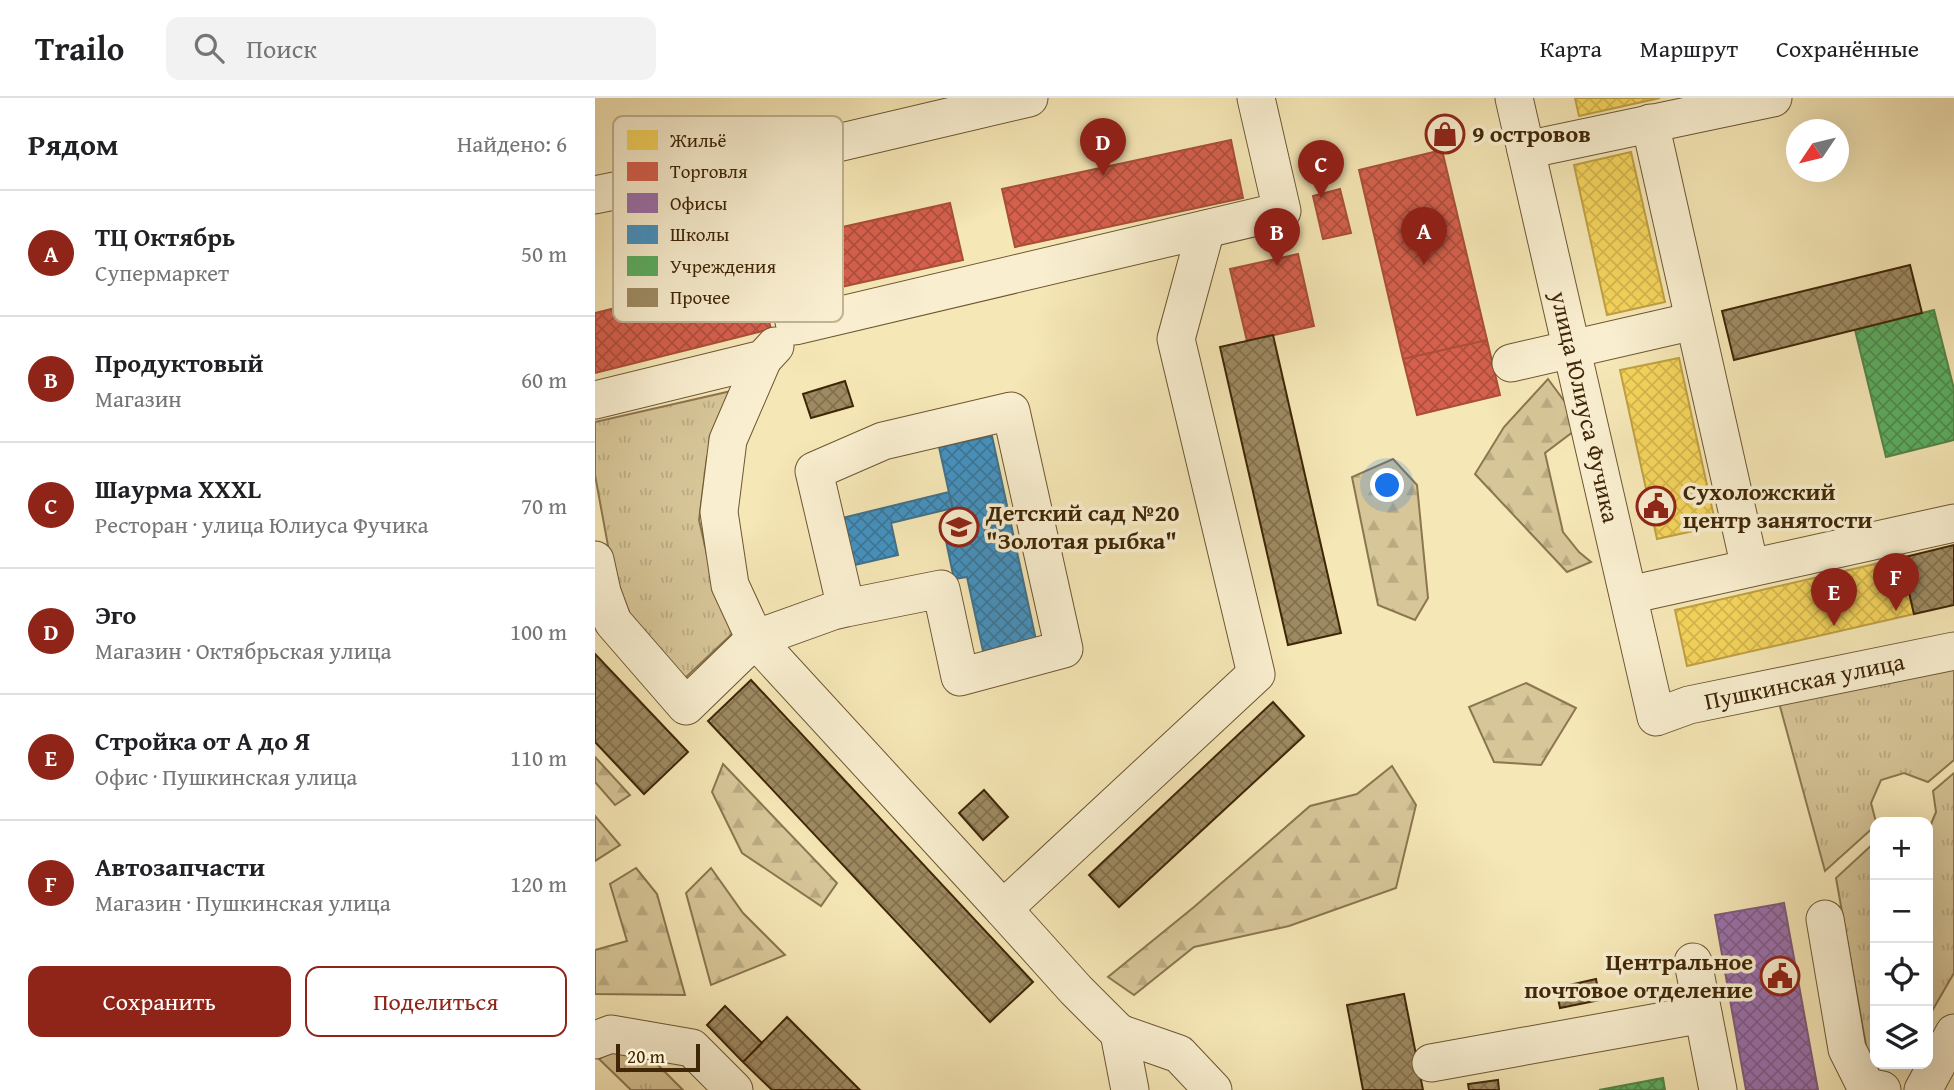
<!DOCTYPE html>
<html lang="ru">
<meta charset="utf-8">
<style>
body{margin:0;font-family:"Gentium Book Plus",serif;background:#f2f2f2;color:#202124}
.controls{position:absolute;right:21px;bottom:21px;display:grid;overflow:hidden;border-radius:14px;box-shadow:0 7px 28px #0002}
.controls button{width:63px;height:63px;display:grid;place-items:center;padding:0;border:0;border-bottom:2px solid #e0e0e0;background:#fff;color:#202124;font:35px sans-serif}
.compass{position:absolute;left:1191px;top:21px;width:63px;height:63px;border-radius:50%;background:#fff;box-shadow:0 7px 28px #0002;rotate:235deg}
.scale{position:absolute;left:21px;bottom:18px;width:84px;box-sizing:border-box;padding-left:7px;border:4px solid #3f2606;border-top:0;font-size:19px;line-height:24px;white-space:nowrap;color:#3f2606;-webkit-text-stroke:5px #f9efd0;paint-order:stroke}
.you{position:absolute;left:793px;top:388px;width:24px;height:24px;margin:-18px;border:5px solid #fff;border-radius:50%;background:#1a73e8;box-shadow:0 0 0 10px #1a73e833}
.badge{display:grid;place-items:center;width:46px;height:46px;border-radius:50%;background:#8f2418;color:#fff;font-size:23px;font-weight:700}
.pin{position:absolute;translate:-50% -58px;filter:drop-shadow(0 2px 4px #0008)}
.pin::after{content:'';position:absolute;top:37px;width:24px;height:21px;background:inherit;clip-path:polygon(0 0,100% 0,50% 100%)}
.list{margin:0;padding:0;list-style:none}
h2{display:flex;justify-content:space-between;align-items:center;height:91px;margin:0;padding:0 28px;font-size:30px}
h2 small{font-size:23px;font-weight:400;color:#757577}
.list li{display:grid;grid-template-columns:46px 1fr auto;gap:21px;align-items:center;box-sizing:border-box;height:126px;padding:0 28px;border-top:2px solid #e0e0e0}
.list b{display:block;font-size:26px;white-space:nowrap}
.list p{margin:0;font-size:23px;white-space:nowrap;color:#757577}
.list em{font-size:23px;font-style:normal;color:#757577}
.actions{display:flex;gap:14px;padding:21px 28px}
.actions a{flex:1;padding:16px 0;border:2px solid #8f2418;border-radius:14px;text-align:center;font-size:24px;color:#8f2418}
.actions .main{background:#8f2418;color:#fff}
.icon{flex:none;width:38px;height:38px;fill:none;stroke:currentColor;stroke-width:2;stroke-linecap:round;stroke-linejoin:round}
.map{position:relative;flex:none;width:1359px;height:992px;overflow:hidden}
header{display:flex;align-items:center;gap:42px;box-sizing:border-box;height:98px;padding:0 35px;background:#fff;border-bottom:2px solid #e0e0e0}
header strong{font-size:33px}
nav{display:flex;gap:38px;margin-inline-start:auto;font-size:24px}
.search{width:490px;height:63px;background:#f2f2f2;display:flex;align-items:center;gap:18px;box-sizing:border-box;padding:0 24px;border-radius:14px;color:#757577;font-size:26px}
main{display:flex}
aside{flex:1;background:#fff}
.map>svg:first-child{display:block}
.grass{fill:url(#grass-tufts);stroke:#8b764f;stroke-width:2}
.forest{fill:url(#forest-firs);stroke:#8b764f;stroke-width:2}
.homes{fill:url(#homes-cross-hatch);stroke:#bfa042;stroke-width:2}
.shops{fill:url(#shops-cross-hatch);stroke:#a94f38;stroke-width:2}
.offices{fill:url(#offices-cross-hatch);stroke:#7e5a7a;stroke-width:2}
.schools{fill:url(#schools-cross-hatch);stroke:#42728a;stroke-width:2}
.public{fill:url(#public-cross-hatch);stroke:#528546;stroke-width:2}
.building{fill:url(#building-cross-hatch);stroke:#3f2606;stroke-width:2}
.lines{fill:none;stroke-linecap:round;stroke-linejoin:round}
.minor-casing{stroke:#6d5632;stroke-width:39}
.minor{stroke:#f9efd0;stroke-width:37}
.labels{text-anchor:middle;stroke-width:7;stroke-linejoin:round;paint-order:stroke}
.poi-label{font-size:24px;font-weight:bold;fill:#3f2606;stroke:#f9efd0;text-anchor:start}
.street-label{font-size:24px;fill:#3f2606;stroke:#f9efd0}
.key{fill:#f9efd0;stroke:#c1b393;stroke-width:2}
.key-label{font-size:19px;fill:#3f2606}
</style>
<header>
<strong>Trailo</strong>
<div class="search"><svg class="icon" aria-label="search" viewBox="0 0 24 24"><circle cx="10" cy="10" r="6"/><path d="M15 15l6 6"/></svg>Поиск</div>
<nav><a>Карта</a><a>Маршрут</a><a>Сохранённые</a></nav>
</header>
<main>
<aside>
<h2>Рядом<small>Найдено: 6</small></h2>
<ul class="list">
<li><span class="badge">A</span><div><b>ТЦ Октябрь</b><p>Супермаркет</p></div><em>50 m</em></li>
<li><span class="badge">B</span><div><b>Продуктовый</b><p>Магазин</p></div><em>60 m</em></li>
<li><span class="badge">C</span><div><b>Шаурма XXXL</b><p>Ресторан · улица Юлиуса Фучика</p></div><em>70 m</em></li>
<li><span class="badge">D</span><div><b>Эго</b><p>Магазин · Октябрьская улица</p></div><em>100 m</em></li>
<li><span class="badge">E</span><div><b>Стройка от А до Я</b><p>Офис · Пушкинская улица</p></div><em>110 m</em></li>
<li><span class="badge">F</span><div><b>Автозапчасти</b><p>Магазин · Пушкинская улица</p></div><em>120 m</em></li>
</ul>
<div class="actions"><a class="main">Сохранить</a><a>Поделиться</a></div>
</aside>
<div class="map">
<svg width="1359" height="992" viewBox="0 0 1359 992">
<defs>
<pattern id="grass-tufts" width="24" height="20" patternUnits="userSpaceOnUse" patternTransform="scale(1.75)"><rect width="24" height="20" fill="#d7c698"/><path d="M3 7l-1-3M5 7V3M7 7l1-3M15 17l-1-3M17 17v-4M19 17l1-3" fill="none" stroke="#baaa82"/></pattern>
<pattern id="forest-firs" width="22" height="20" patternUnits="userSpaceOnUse" patternTransform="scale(1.75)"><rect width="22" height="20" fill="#d7c698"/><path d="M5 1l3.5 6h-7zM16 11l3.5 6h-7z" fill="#baaa82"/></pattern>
<pattern id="homes-cross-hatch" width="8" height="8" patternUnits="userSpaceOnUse" patternTransform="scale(1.75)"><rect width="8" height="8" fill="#f6d55c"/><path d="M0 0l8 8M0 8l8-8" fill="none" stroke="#d4b74e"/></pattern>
<pattern id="shops-cross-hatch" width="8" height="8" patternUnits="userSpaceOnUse" patternTransform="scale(1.75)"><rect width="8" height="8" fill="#d6604d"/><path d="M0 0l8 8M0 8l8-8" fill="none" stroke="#af4f3e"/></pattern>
<pattern id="offices-cross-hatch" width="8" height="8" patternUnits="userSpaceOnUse" patternTransform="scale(1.75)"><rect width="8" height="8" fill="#9970ab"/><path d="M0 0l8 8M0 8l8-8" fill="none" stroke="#7e5c89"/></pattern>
<pattern id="schools-cross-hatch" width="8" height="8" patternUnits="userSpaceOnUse" patternTransform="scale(1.75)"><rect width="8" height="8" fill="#4393c3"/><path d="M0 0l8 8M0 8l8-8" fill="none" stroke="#39789c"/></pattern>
<pattern id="public-cross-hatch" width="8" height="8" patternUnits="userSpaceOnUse" patternTransform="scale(1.75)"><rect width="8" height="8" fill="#5aae61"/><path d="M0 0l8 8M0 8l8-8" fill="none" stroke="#4c8d4e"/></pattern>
<pattern id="building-cross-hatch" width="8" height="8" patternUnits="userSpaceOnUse" patternTransform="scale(1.75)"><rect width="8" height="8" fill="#9e8a62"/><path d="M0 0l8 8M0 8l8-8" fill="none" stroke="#82714f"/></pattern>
</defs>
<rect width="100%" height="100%" fill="#f6e7b6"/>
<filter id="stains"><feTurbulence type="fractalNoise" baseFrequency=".00286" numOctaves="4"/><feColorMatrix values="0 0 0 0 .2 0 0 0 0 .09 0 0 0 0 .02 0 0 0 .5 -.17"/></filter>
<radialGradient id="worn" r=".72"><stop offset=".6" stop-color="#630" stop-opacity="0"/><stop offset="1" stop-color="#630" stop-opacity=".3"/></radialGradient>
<path class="grass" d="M145,291L112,359L104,422L121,496L138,535L88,582L36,519L18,475L0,377V324Z
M1359,564V662L1333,684L1309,675L1286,682L1276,705L1281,724L1280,728L1230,773L1183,601Z
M1359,675V875L1333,920V733L1341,714L1338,693Z
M1280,744V966H1306L1304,969L1275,970L1241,780Z
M22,951L50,954L88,992H36L4,961Z"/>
<path class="forest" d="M953,281L987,327L950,355L968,434L984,454L996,464L972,474L880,376L909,329Z
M798,361L822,387L833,500L820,522L783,507L757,379Z
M931,585L981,610L946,667L899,664L874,609Z
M0,659L35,697L20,707L0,684Z
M128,666L242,785L226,808L147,755L117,694Z
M797,668L821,707L801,790L694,828L599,849L539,897L513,879L599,809L715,708L762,696Z
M0,718L25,747L0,763Z
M41,770L62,796L90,897L0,896V852L32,843L15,786Z
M116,770L148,815L190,857L116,887L91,795Z"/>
<path class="homes" d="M980,0H1065L984,18Z
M1036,54L1070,204L1012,217L979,67Z
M1084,260L1121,428L1062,441L1025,272Z
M1306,460L1319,516L1092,568L1080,512Z"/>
<path class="shops" d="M858,32L860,42L844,46L842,36Z
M636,42L648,100L420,149L407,91Z
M847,52L892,242L808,261L764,72Z
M745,91L756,135L728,141L718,98Z
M355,105L368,162L219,195L207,138Z
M703,156L719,228L652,243L635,171Z
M161,175L176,231L0,275V215Z
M892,242L905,297L822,317L808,261Z"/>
<path class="offices" d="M1189,805L1223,992H1151L1120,817Z"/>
<path class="schools" d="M397,338L441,542L388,553L372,479L359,481L347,424L360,422L344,349Z
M354,394L358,410L296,425L303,457L251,469L239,422Z"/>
<path class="public" d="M1339,212L1359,291V342L1291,359L1260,232Z
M1068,980L1070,992H1004Z"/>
<path class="building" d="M1315,167L1327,215L1139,262L1127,213Z
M678,237L746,535L693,547L625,249Z
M250,283L258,308L216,320L208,296Z
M1359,447V507L1319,516L1306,460Z
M0,556L93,654L49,696L0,644Z
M156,582L438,884L395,924L113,623Z
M678,604L709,638L524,809L494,777Z
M389,692L413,719L388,742L364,715Z
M1001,881L1005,902L965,910L961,890Z
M809,896L828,992H768L752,907Z
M130,908L167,945L148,964L112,927Z
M192,919L265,992H177L148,964Z
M903,982L904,992H874L873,986Z"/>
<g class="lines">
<defs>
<g id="minor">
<path id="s1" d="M919,0L1061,619L1094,607L1359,553"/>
<path d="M1055,25L1155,470"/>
<path d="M931,52L1178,0"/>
<path d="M166,63L200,228L687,113L661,0"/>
<path d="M0,97L166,63L434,0"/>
<path d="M168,261L133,342L124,414L135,487L160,541L238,513L251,510L346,491L365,579L469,551L416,313L288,343L219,373L251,510"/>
<path d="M916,265L1099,223"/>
<path d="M0,302L168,261L180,248"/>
<path d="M0,462L7,494L18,524L91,608L160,541L408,811L661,576L581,241L611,131"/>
<path d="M1034,497L1359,425"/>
<path d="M408,811L481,892L524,935L535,992"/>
<path d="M1230,821L1252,951L1271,989L1287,992"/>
<path d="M1098,864L1123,992"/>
<path d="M524,935L584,956L618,992"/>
<path d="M0,942L16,936L97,950L139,992"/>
<path d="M836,965L1108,916"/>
<path d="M1328,992L1359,935"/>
</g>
</defs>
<use href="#minor" class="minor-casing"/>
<use href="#minor" class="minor"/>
</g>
<defs>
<symbol id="shop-ring" viewBox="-11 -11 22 22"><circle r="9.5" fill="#f9efd0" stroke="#8f2418" stroke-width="1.5"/><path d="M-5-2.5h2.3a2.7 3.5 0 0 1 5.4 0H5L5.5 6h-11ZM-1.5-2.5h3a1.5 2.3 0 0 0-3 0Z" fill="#8f2418"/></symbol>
<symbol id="civic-ring" viewBox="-11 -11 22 22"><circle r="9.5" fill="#f9efd0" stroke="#8f2418" stroke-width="1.5"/><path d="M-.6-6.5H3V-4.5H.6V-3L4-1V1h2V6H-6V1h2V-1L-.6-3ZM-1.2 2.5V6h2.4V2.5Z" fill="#8f2418"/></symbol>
<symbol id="school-ring" viewBox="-11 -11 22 22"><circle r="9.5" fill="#f9efd0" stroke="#8f2418" stroke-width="1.5"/><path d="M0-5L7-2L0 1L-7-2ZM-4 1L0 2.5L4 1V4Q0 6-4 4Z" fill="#8f2418"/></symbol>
</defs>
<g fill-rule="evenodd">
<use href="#shop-ring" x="828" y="14" width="44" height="44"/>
<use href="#civic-ring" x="1039" y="386" width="44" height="44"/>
<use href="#school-ring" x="342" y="407" width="44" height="44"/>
<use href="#civic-ring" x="1163" y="856" width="44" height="44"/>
</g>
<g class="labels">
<g class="poi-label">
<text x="877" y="44">9 островов</text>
<text x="1088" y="402">Сухоложский<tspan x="1088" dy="28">центр занятости</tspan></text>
<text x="391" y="423">Детский сад №20<tspan x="391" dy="28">"Золотая рыбка"</tspan></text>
<text x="1158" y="872" text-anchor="end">Центральное<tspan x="1158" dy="28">почтовое отделение</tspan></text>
</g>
<g class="street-label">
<text dy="8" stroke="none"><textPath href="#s1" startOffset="317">улица Юлиуса Фучика</textPath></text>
<text dy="8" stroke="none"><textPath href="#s1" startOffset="788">Пушкинская улица</textPath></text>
</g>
</g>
<rect x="18" y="18" width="230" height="206" rx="10" class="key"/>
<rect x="32" y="32" width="31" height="20" fill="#f6d55c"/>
<rect x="32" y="64" width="31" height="19" fill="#d6604d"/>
<rect x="32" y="95" width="31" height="20" fill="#9970ab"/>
<rect x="32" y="127" width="31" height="19" fill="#4393c3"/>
<rect x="32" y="158" width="31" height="20" fill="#5aae61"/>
<rect x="32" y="190" width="31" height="19" fill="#9e8a62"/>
<g class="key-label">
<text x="75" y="49">Жильё</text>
<text x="75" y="80">Торговля</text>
<text x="75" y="112">Офисы</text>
<text x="75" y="143">Школы</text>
<text x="75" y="175">Учреждения</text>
<text x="75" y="206">Прочее</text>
</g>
<rect width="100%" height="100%" filter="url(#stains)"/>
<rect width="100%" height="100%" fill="url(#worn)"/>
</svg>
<div class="controls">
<button>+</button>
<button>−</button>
<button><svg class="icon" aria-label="locate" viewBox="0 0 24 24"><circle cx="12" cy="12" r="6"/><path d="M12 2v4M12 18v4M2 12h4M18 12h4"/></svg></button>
<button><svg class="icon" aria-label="layers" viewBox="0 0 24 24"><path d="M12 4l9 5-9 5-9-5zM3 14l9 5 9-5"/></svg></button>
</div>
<svg class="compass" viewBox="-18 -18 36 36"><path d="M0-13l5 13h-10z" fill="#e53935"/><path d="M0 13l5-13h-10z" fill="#757577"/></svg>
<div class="scale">20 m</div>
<div class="you"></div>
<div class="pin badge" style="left:829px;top:167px">A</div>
<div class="pin badge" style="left:682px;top:168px">B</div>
<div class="pin badge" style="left:726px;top:100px">C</div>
<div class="pin badge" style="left:508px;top:78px">D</div>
<div class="pin badge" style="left:1239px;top:528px">E</div>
<div class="pin badge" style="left:1301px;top:513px">F</div>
</div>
</main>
